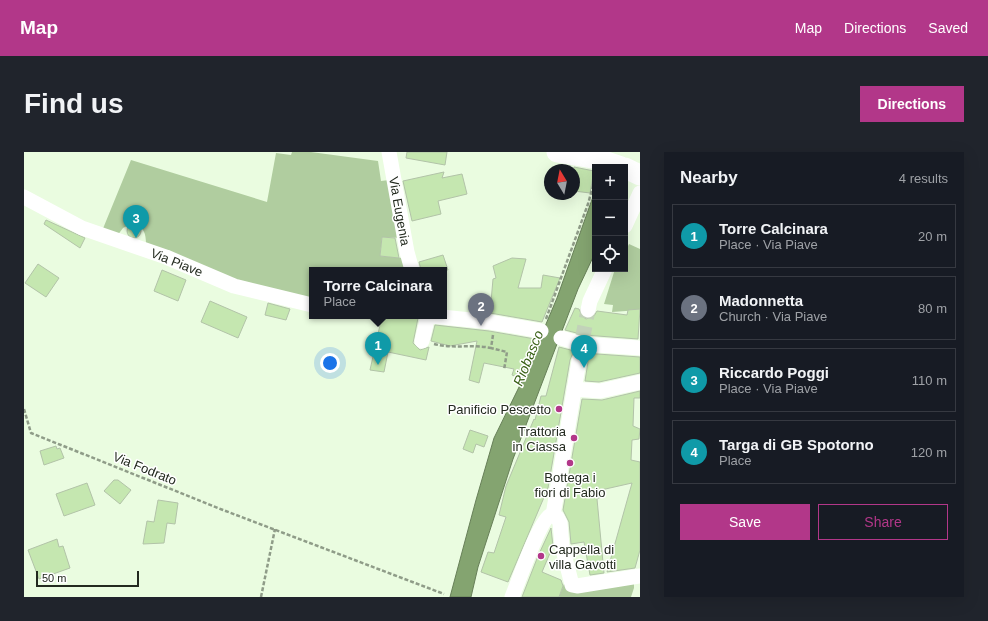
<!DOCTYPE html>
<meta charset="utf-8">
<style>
body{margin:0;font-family:Arial,sans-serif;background:#20242c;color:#f1f3f6}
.controls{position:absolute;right:12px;top:12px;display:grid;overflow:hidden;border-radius:0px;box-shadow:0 4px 16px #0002}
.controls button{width:36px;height:36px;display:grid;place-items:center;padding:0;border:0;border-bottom:1px solid #363941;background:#171b24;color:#f1f3f6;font:20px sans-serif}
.compass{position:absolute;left:520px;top:12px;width:36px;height:36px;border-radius:50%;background:#171b24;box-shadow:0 4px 16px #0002;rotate:350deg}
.scale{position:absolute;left:12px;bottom:10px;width:103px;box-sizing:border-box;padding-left:4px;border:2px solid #232a1f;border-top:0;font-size:11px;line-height:14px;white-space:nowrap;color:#232a1f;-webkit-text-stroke:3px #fff;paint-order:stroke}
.you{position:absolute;left:306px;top:211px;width:14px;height:14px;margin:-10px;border:3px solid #fff;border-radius:50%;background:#1a73e8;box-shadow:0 0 0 6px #1a73e833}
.badge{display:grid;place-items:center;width:26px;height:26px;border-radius:50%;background:#b23789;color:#fff;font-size:13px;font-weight:700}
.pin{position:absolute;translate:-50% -33px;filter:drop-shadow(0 1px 2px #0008)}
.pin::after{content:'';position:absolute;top:21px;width:14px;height:12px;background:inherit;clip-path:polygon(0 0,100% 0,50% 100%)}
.popup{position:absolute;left:285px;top:115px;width:138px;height:52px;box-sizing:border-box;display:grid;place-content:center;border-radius:0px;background:#171b24;filter:drop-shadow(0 1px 3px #0005);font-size:13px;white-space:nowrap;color:#9ea1a6}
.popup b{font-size:15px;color:#f1f3f6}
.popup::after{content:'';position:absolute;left:50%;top:100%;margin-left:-8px;border:8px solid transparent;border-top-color:#171b24}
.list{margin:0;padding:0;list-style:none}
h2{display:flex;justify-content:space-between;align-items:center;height:52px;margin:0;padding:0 16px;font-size:17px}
h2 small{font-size:13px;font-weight:400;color:#9ea1a6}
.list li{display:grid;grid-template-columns:26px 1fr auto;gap:12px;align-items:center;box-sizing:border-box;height:64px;margin:0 8px 8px;padding:0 8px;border:1px solid #363941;border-radius:0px}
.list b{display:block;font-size:15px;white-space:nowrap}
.list p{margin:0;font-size:13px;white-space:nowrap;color:#9ea1a6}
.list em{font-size:13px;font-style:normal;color:#9ea1a6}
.actions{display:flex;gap:8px;padding:12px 16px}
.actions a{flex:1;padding:9px 0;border:1px solid #b23789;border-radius:0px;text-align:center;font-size:14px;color:#b23789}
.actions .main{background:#b23789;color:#fff}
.icon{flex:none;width:22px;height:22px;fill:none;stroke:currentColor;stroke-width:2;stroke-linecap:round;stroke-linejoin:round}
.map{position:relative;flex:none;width:616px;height:445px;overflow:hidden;border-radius:0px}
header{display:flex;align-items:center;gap:24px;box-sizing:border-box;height:56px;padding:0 20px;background:#b23789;color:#fff}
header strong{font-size:19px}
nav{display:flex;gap:22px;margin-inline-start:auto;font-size:14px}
.intro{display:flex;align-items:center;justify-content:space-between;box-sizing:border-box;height:96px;padding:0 24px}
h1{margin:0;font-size:28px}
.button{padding:10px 18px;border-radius:0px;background:#b23789;color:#fff;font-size:14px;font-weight:700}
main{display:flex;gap:24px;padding:0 24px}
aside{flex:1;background:#171b24;border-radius:0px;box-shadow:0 4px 16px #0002}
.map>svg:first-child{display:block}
.green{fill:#b0cd9f}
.water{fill:#84a470;stroke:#677f58}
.building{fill:#c5e7b0;stroke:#b2c3a8}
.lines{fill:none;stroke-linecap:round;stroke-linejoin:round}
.street-tunnel{stroke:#c2d2b9;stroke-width:15;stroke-dasharray:15 8;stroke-linecap:butt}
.path{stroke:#8f9c88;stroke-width:2.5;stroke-dasharray:4 2;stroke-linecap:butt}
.street{stroke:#fff;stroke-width:15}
.secondary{stroke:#fff;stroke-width:21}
.poi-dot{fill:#b23789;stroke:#fff;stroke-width:1.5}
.labels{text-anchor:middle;stroke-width:3;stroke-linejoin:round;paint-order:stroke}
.street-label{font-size:13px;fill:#232a1f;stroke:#fff}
.poi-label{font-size:13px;fill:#232a1f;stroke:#fff;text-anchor:end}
.water-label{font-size:14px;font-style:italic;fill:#375f14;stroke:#fff}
</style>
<header>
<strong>Map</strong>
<nav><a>Map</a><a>Directions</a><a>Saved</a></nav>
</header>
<div class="intro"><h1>Find us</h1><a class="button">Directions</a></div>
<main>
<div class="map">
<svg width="616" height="445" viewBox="0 0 616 445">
<rect width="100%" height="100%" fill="#eafce0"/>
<path class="green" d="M268,0H287L354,9L357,29L365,28L377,86L358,85L356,104L379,106L383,118H288V149L219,132L122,92C122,82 120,74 109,71L99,76L93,84L78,79L107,8L243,50L252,1L267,3Z
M605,92L616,97V158L588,160L589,153L580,152L591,117H601V100Z
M541,429H610V436L607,445H535Z"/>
<path class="water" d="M571,39V101L554,137L489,307L454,415L447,445H426L452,348L470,286L498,229L533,146Z"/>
<path class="building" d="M383,0H423L421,13L382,6Z
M550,15L570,19L566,41L550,39Z
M420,20L418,26L438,22L443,42L414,49L417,62L388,69L379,29Z
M22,68L61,86L56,96L20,72Z
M103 79a7 7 0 1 1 14 0a7 7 0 1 1-14 0Z
M358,85L371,86L375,106L356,104Z
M419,103L424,118H397L395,110Z
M488,106L502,107L494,136H517L519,123L536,126L518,170L466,161L469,127L472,126L469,114Z
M14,112L35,126L22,145L1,131Z
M138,118L162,128L154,149L130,139Z
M186,149L223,165L214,186L177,170Z
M244,151L266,157L262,168L241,163Z
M551,156L555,157L558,164L562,167L570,164L573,159L603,163L604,158L616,157L614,187L560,183L541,178Z
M358,164L394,166L389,191L396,198L405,195L402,208L364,200L360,220L346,218Z
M411,173L465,179L511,187L498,227L488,223L490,217L460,211L455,231L445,228L453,189L426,194L407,189Z
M535,195L554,200L548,203L546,208L524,336L484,430L457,420L464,400L470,401L482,365L475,363L482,334L510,267L511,268L517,244H522Z
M559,201L616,205V221L575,230L561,229L564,210L563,206Z
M616,239V246H610L609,274L616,277L615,287L608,288L607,308L616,310V398L611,416L583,420L608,331L577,338V345L573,347L580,421L566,423L560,390L547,392L545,370L539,358L558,247L578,248Z
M446,278L464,284L460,295L452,292L449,301L439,297Z
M32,294L33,297L36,296L40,306L20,313L16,299Z
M90,328H94L107,338L96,352L80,339Z
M63,331L71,353L40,364L32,342Z
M134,348L154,351L151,372L143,371L140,391L119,392L123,369L130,370Z
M527,376L529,394L518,420L537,428L539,434L535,445H498L514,404Z
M33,387L35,395L39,394L46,416L15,427L4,398Z"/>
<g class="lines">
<path class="street-tunnel" d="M558,189L564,158"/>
<path class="path" d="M522,167L564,52L571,27
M469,183L467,196L483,200L480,218
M410,192C429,197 448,192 467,196
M0,257L7,281L199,358L420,442
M237,445L251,377"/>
<path class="street" d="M365,0L383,100L388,118
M0,45L58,76L142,105L210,134L288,153
M601,74L616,41
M564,158L566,149L581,117
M408,164L466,170L517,179
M537,186L558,192L616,196
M398,189L404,164
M550,237L576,239L616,230
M529,363L555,209
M488,445C494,431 516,367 527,363L533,365L536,371L538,394L548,433L553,434L616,424"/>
<path class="secondary" d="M533,0L574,7L597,15
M601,16L616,23"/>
</g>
<g class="poi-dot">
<circle cx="535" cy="257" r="4"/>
<circle cx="550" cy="286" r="4"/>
<circle cx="546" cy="311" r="4"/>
<circle cx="517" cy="404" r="4"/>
</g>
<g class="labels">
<g class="street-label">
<text transform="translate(376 59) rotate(80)" y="5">Via Eugenia</text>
<text transform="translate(153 110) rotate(22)" y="5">Via Piave</text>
<text transform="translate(121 316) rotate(22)" y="5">Via Fodrato</text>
</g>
<g class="poi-label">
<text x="527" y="262">Panificio Pescetto</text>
<text x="542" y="284">Trattoria<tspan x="542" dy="15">in Ciassa</tspan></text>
<text x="546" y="330" text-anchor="middle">Bottega i<tspan x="546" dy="15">fiori di Fabio</tspan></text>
<text x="525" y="402" text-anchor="start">Cappella di<tspan x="525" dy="15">villa Gavotti</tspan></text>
</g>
<g class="water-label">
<text transform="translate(504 206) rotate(-68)" y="5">Riobasco</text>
</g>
</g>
</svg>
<div class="controls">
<button>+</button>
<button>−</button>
<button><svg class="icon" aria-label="locate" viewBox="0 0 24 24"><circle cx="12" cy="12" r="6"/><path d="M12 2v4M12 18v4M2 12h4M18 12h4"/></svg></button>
</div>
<svg class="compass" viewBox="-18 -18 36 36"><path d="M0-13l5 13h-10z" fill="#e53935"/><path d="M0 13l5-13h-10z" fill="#9ea1a6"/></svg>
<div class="scale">50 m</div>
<div class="you"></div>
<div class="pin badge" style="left:354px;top:213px;background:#0f9aa8">1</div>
<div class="popup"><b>Torre Calcinara</b>Place</div>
<div class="pin badge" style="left:457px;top:174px;background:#6b7280">2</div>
<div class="pin badge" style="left:112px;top:86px;background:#0f9aa8">3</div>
<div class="pin badge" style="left:560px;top:216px;background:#0f9aa8">4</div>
</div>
<aside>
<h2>Nearby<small>4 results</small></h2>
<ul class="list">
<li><span class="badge" style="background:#0f9aa8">1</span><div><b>Torre Calcinara</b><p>Place · Via Piave</p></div><em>20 m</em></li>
<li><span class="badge" style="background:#6b7280">2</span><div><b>Madonnetta</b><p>Church · Via Piave</p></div><em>80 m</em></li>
<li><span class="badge" style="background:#0f9aa8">3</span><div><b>Riccardo Poggi</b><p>Place · Via Piave</p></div><em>110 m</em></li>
<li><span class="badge" style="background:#0f9aa8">4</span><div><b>Targa di GB Spotorno</b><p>Place</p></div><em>120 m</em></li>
</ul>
<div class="actions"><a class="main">Save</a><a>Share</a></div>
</aside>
</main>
